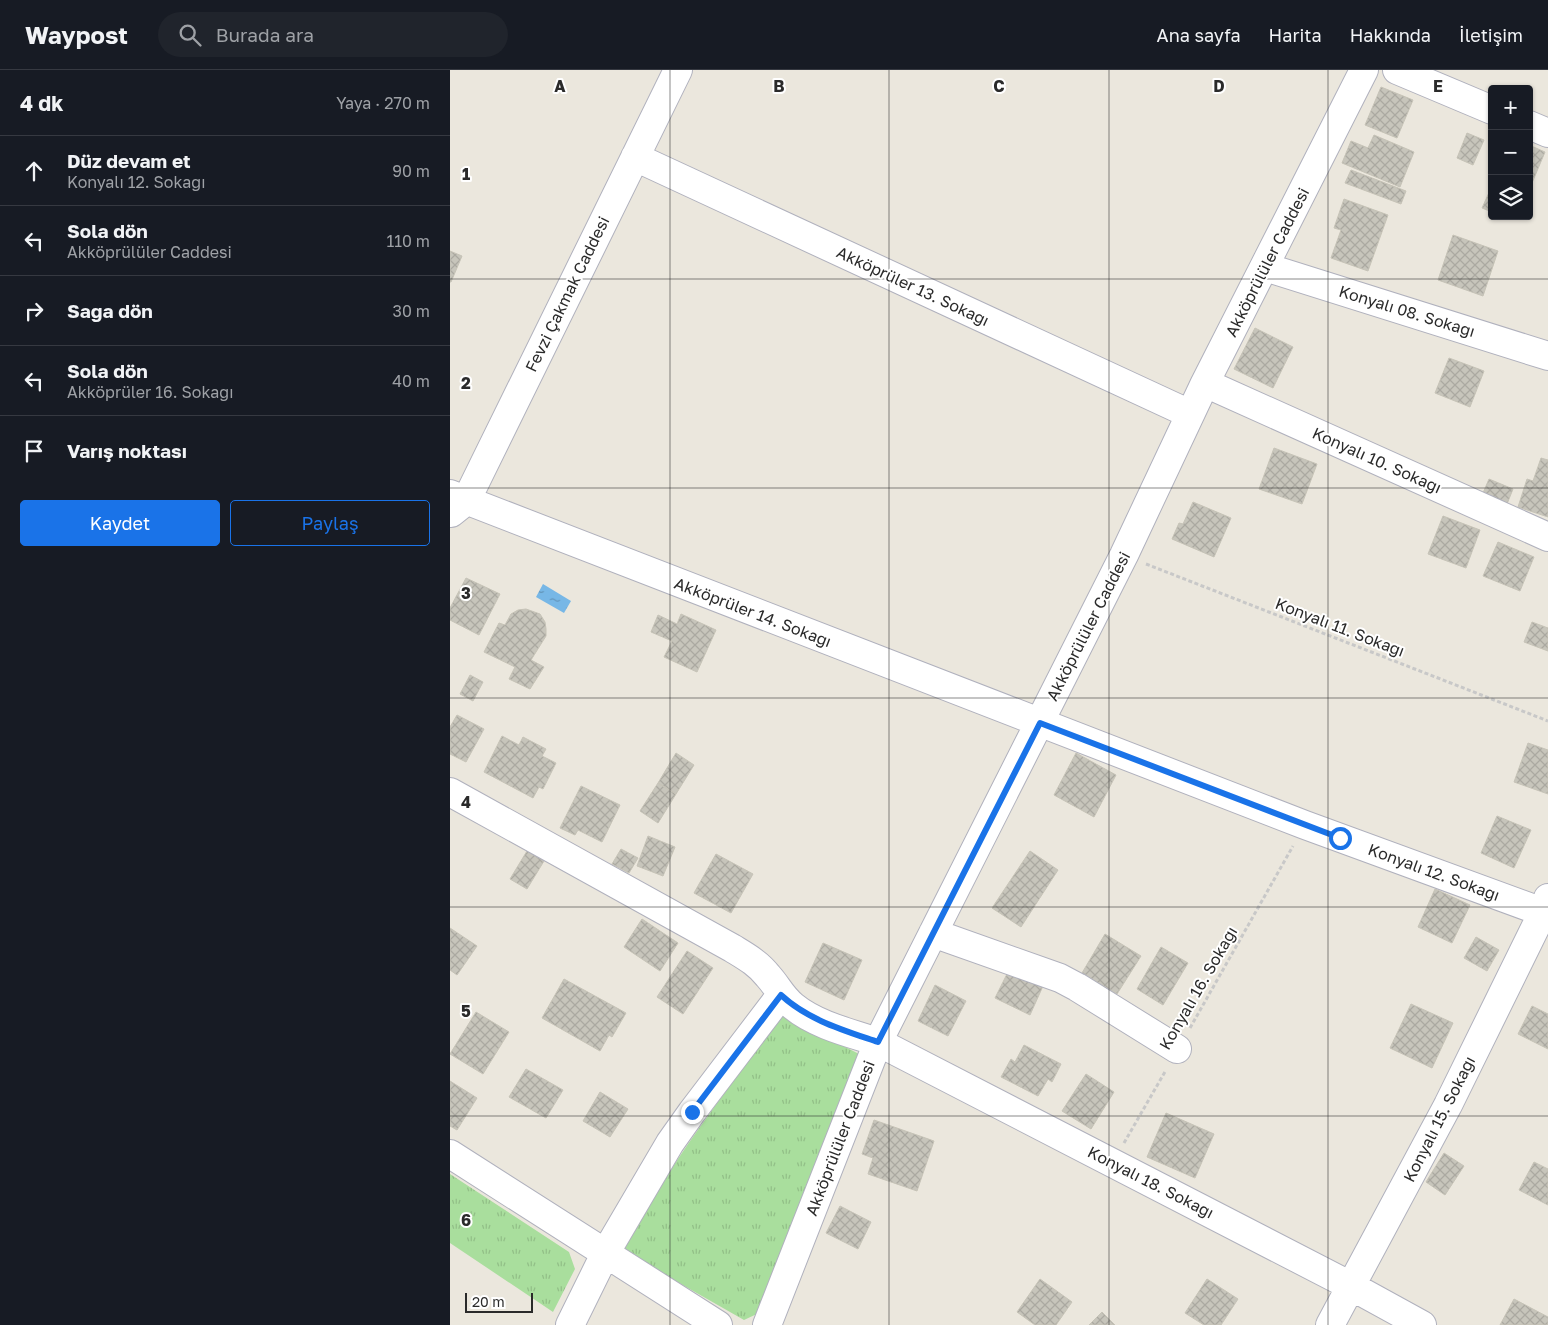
<!DOCTYPE html>
<html lang="tr">
<meta charset="utf-8">
<style>
body{margin:0;font-family:"Golos Text",sans-serif;background:#20242c;color:#f1f3f6}
.controls{position:absolute;right:15px;top:15px;display:grid;overflow:hidden;border-radius:5px;box-shadow:0 1px 4px #0004}
.controls button{width:45px;height:45px;display:grid;place-items:center;padding:0;border:0;border-bottom:1px solid #363941;background:#171b24;color:#f1f3f6;font:25px sans-serif}
.scale{position:absolute;left:15px;bottom:12px;width:68px;box-sizing:border-box;padding-left:5px;border:2px solid #2a2a2a;border-top:0;font-size:14px;line-height:18px;white-space:nowrap;color:#2a2a2a;-webkit-text-stroke:4px #fff;paint-order:stroke}
.stop{position:absolute;width:15px;height:15px;margin:-11px;border:4px solid #1a73e8;border-radius:50%;background:#fff}
.stop.end{background:#1a73e8;border-color:#fff;box-shadow:0 1px 5px #0008}
.list{margin:0;padding:0;list-style:none}
h2{display:flex;justify-content:space-between;align-items:center;height:65px;margin:0;padding:0 20px;font-size:21px}
h2 small{font-size:16px;font-weight:400;color:#9ea1a6}
.list li{display:grid;grid-template-columns:32px 1fr auto;gap:15px;align-items:center;box-sizing:border-box;height:70px;padding:0 20px;border-top:1px solid #363941}
.list b{display:block;font-size:19px;white-space:nowrap}
.list p{margin:0;font-size:16px;white-space:nowrap;color:#9ea1a6}
.list em{font-size:16px;font-style:normal;color:#9ea1a6}
.actions{display:flex;gap:10px;padding:15px 20px}
.actions a{flex:1;padding:11px 0;border:1px solid #1a73e8;border-radius:5px;text-align:center;font-size:18px;color:#1a73e8}
.actions .main{background:#1a73e8;color:#fff}
.icon{flex:none;width:28px;height:28px;fill:none;stroke:currentColor;stroke-width:2;stroke-linecap:round;stroke-linejoin:round}
.map{position:relative;flex:none;width:1098px;height:1255px;overflow:hidden}
header{display:flex;align-items:center;gap:30px;box-sizing:border-box;height:70px;padding:0 25px;background:#171b24;border-bottom:1px solid #363941}
header strong{font-size:24px}
nav{display:flex;gap:28px;margin-inline-start:auto;font-size:18px}
.search{width:350px;height:45px;background:#20242c;display:flex;align-items:center;gap:12px;box-sizing:border-box;padding:0 18px;border-radius:28px;color:#9ea1a6;font-size:19px}
main{display:flex}
aside{flex:1;background:#171b24}
.map>svg:first-child{display:block}
.grass{fill:url(#grass-tufts)}
.water{fill:url(#water-ripples)}
.building{fill:url(#building-cross-hatch);stroke:#c6c3b7}
.lines{fill:none;stroke-linecap:round;stroke-linejoin:round}
.minor-casing{stroke:#b0b1bd;stroke-width:30}
.path{stroke:#c8c8c8;stroke-width:3;stroke-dasharray:4 2.5;stroke-linecap:butt}
.minor{stroke:#fff;stroke-width:28}
.route{stroke:#1a73e8;stroke-width:6}
.grid{fill:none;stroke:#2a2a2a;stroke-width:1;stroke-opacity:0.55}
.labels{text-anchor:middle;stroke-width:4;stroke-linejoin:round;paint-order:stroke}
.street-label{font-size:16px;fill:#2a2a2a;stroke:#fff}
.grid-label{font-size:16px;text-anchor:middle;font-weight:bold;fill:#2a2a2a;stroke:#fff;stroke-width:4;stroke-linejoin:round;paint-order:stroke}
</style>
<header>
<strong>Waypost</strong>
<div class="search"><svg class="icon" aria-label="search" viewBox="0 0 24 24"><circle cx="10" cy="10" r="6"/><path d="M15 15l6 6"/></svg>Burada ara</div>
<nav><a>Ana sayfa</a><a>Harita</a><a>Hakkında</a><a>İletişim</a></nav>
</header>
<main>
<aside>
<h2>4 dk<small>Yaya · 270 m</small></h2>
<ul class="list">
<li><svg class="icon" aria-label="ahead" viewBox="0 0 24 24"><path d="M12 20V5M6 11l6-6 6 6"/></svg><div><b>Düz devam et</b><p>Konyalı 12. Sokağı</p></div><em>90 m</em></li>
<li><svg class="icon" aria-label="left" viewBox="0 0 24 24"><path d="M17 20v-9H6M10 6l-5 5 5 5"/></svg><div><b>Sola dön</b><p>Akköprülüler Caddesi</p></div><em>110 m</em></li>
<li><svg class="icon" aria-label="right" viewBox="0 0 24 24"><path d="M7 20v-9h11M14 6l5 5-5 5"/></svg><div><b>Sağa dön</b></div><em>30 m</em></li>
<li><svg class="icon" aria-label="left" viewBox="0 0 24 24"><path d="M17 20v-9H6M10 6l-5 5 5 5"/></svg><div><b>Sola dön</b><p>Akköprüler 16. Sokağı</p></div><em>40 m</em></li>
<li><svg class="icon" aria-label="arrive" viewBox="0 0 24 24"><path d="M6 21V4h12l-3 4 3 4H6"/></svg><div><b>Varış noktası</b></div></li>
</ul>
<div class="actions"><a class="main">Kaydet</a><a>Paylaş</a></div>
</aside>
<div class="map">
<svg width="1098" height="1255" viewBox="0 0 1098 1255">
<defs>
<pattern id="grass-tufts" width="24" height="20" patternUnits="userSpaceOnUse" patternTransform="scale(1.25)"><rect width="24" height="20" fill="#a9de9d"/><path d="M3 7l-1-3M5 7V3M7 7l1-3M15 17l-1-3M17 17v-4M19 17l1-3" fill="none" stroke="#92bf87"/></pattern>
<pattern id="water-ripples" width="26" height="14" patternUnits="userSpaceOnUse" patternTransform="scale(1.25)"><rect width="26" height="14" fill="#77b7e6"/><path d="M2 4q2-2 4 0t4 0M15 11q2-2 4 0t4 0" fill="none" stroke="#6295bb"/></pattern>
<pattern id="building-cross-hatch" width="8" height="8" patternUnits="userSpaceOnUse" patternTransform="scale(1.25)"><rect width="8" height="8" fill="#c7c5bb"/><path d="M0 0l8 8M0 8l8-8" fill="none" stroke="#aba9a1"/></pattern>
</defs>
<rect width="100%" height="100%" fill="#ebe7dd"/>
<path class="grass" d="M333,945L409,984L309,1243L294,1250L173,1181C217,1096 276,1021 333,945Z
M0,1104L119,1182L125,1199L103,1242L0,1173Z"/>
<path class="water" d="M93,514L121,531L114,543L86,527Z"/>
<path class="building" d="M931,17L963,30L947,68L915,55Z
M1017,63L1034,70L1023,95L1007,88Z
M924,65L964,82L950,117L892,93L901,71L918,78Z
M1079,75L1095,82L1079,120Z
M901,100L956,121L951,134L895,113Z
M1042,116V142L1032,138Z
M894,129L938,145L918,201L881,188L891,160L884,158Z
M1003,165L1048,181L1033,226L988,210Z
M0,181L12,186L1,212H0Z
M805,258L843,277L823,318L784,299Z
M999,288L1034,301L1020,337L985,323Z
M824,378L867,394L852,434L809,419Z
M1091,388L1098,390V447L1068,437L1077,409L1083,411Z
M1039,409L1063,419L1057,434L1033,423Z
M743,432L781,448L764,487L722,469L729,453L733,454Z
M993,446L1030,460L1016,498L978,484Z
M1048,472L1084,487L1070,521L1033,506Z
M16,508L50,524L29,565L0,550V538Z
M76,539L90,544L95,552L96,559V566L81,590L94,597L80,619L59,609L65,597L34,582L49,553L55,555L61,544L68,540Z
M231,544L266,560L247,602L214,587L222,571L201,562L208,545L227,554Z
M1082,552L1098,558V581L1074,572Z
M20,605L33,612L23,631L10,624Z
M7,645L34,659L16,692L0,684V657Z
M52,666L69,675L73,667L96,679L92,686L106,693L93,719L89,717L83,728L34,702Z
M1078,673L1098,680V724L1064,712Z
M226,683L244,695L226,724L208,713Z
M626,683L666,705L644,747L604,725Z
M208,713L226,724L208,753L190,741Z
M131,716L170,735L152,772L128,760L125,765L110,758Z
M1047,746L1081,760L1064,798L1031,783Z
M198,766L225,777L213,806L187,796Z
M171,779L188,788L179,803L162,794Z
M77,781L94,791L77,819L60,809Z
M580,781L608,800L571,857L542,838Z
M266,784L303,804L281,843L244,823Z
M985,819L1020,835L1002,873L968,857Z
M192,849L228,873L210,901L174,877Z
M0,858L27,876L7,905L0,900Z
M655,864L691,886L667,924L632,903Z
M1026,867L1049,880L1037,901L1014,888Z
M373,873L412,890L394,930L355,912Z
M711,877L738,893L713,935L687,919Z
M237,881L263,898L233,944L207,927Z
M559,900L593,916L580,945L545,928Z
M114,909L176,943L162,967L159,965L150,981L92,948Z
M485,915L516,931L498,966L468,951Z
M961,934L1003,953L982,998L940,978Z
M1082,936L1098,944V979L1068,964Z
M26,942L59,962L33,1004L0,984Z
M574,975L611,994L602,1012L598,1009L588,1026L551,1007L561,989L565,992Z
M76,999L113,1020L96,1048L59,1027Z
M636,1004L664,1022L641,1059L612,1041Z
M0,1011L27,1028L7,1060L0,1056Z
M150,1022L178,1039L160,1067L133,1051Z
M716,1043L764,1064L745,1108L697,1087Z
M424,1050L484,1071L467,1121L418,1104L423,1088L412,1084Z
M994,1083L1014,1096L995,1125L976,1112Z
M1084,1092L1098,1099V1135L1069,1120Z
M390,1136L421,1152L408,1179L376,1163Z
M590,1209L622,1232L606,1255H585L567,1242Z
M757,1209L788,1229L771,1255H754L735,1243Z
M1064,1229L1098,1247V1255H1050Z
M652,1242L665,1255H639Z"/>
<g class="lines">
<defs>
<path id="minor" d="M947,0L1042,40
M1079,55L1098,63
M185,87L740,344
M815,197L1098,286
M755,313L1098,467
M0,424L855,755L1098,844
M1,443L16,431L228,0
M0,722L282,878C295,886 308,893 318,906C328,917 331,926 343,936C366,955 400,963 428,972L901,1216L972,1255
M483,863L610,908L627,917L727,979
M0,1084L268,1255
M120,1255L156,1182L220,1073L242,1042L331,925
M317,1255L428,972L674,485L755,313L914,0
M880,1255L998,1035L1093,842L1098,828"/>
</defs>
<use href="#minor" class="minor-casing"/>
<path class="path" d="M696,494L1098,651
M740,958L843,776
M674,1073L716,1000"/>
<use href="#minor" class="minor"/>
</g>
<g class="lines">
<path class="route" d="M242,1042L331,925C358,950 393,960 428,972L590,653L890,768"/>
</g>
<path class="grid" d="M220,0V1255M439,0V1255M659,0V1255M878,0V1255M0,209H1098M0,418H1098M0,628H1098M0,837H1098M0,1046H1098"/>
<g class="labels">
<g class="street-label">
<text transform="translate(817 192) rotate(-63)" y="6">Akköprülüler Caddesi</text>
<text transform="translate(463 216) rotate(25)" y="6">Akköprüler 13. Sokağı</text>
<text transform="translate(117 224) rotate(-64)" y="6">Fevzi Çakmak Caddesi</text>
<text transform="translate(957 241) rotate(17)" y="6">Konyalı 08. Sokağı</text>
<text transform="translate(927 390) rotate(24)" y="6">Konyalı 10. Sokağı</text>
<text transform="translate(303 542) rotate(21)" y="6">Akköprüler 14. Sokağı</text>
<text transform="translate(638 556) rotate(-63)" y="6">Akköprülüler Caddesi</text>
<text transform="translate(890 557) rotate(21)" y="6">Konyalı 11. Sokağı</text>
<text transform="translate(984 802) rotate(20)" y="6">Konyalı 12. Sokağı</text>
<text transform="translate(748 918) rotate(-60)" y="6">Konyalı 16. Sokağı</text>
<text transform="translate(989 1049) rotate(-63)" y="6">Konyalı 15. Sokağı</text>
<text transform="translate(390 1068) rotate(-69)" y="6">Akköprülüler Caddesi</text>
<text transform="translate(701 1112) rotate(27)" y="6">Konyalı 18. Sokağı</text>
</g>
</g>
<g class="grid-label">
<text x="110" y="22">A</text>
<text x="329" y="22">B</text>
<text x="549" y="22">C</text>
<text x="769" y="22">D</text>
<text x="988" y="22">E</text>
<text x="16" y="110">1</text>
<text x="16" y="319">2</text>
<text x="16" y="529">3</text>
<text x="16" y="738">4</text>
<text x="16" y="947">5</text>
<text x="16" y="1156">6</text>
</g>
</svg>
<div class="controls">
<button>+</button>
<button>−</button>
<button><svg class="icon" aria-label="layers" viewBox="0 0 24 24"><path d="M12 4l9 5-9 5-9-5zM3 14l9 5 9-5"/></svg></button>
</div>
<div class="scale">20 m</div>
<div class="stop" style="left:890px;top:768px"></div>
<div class="stop end" style="left:242px;top:1042px"></div>
</div>
</main>
